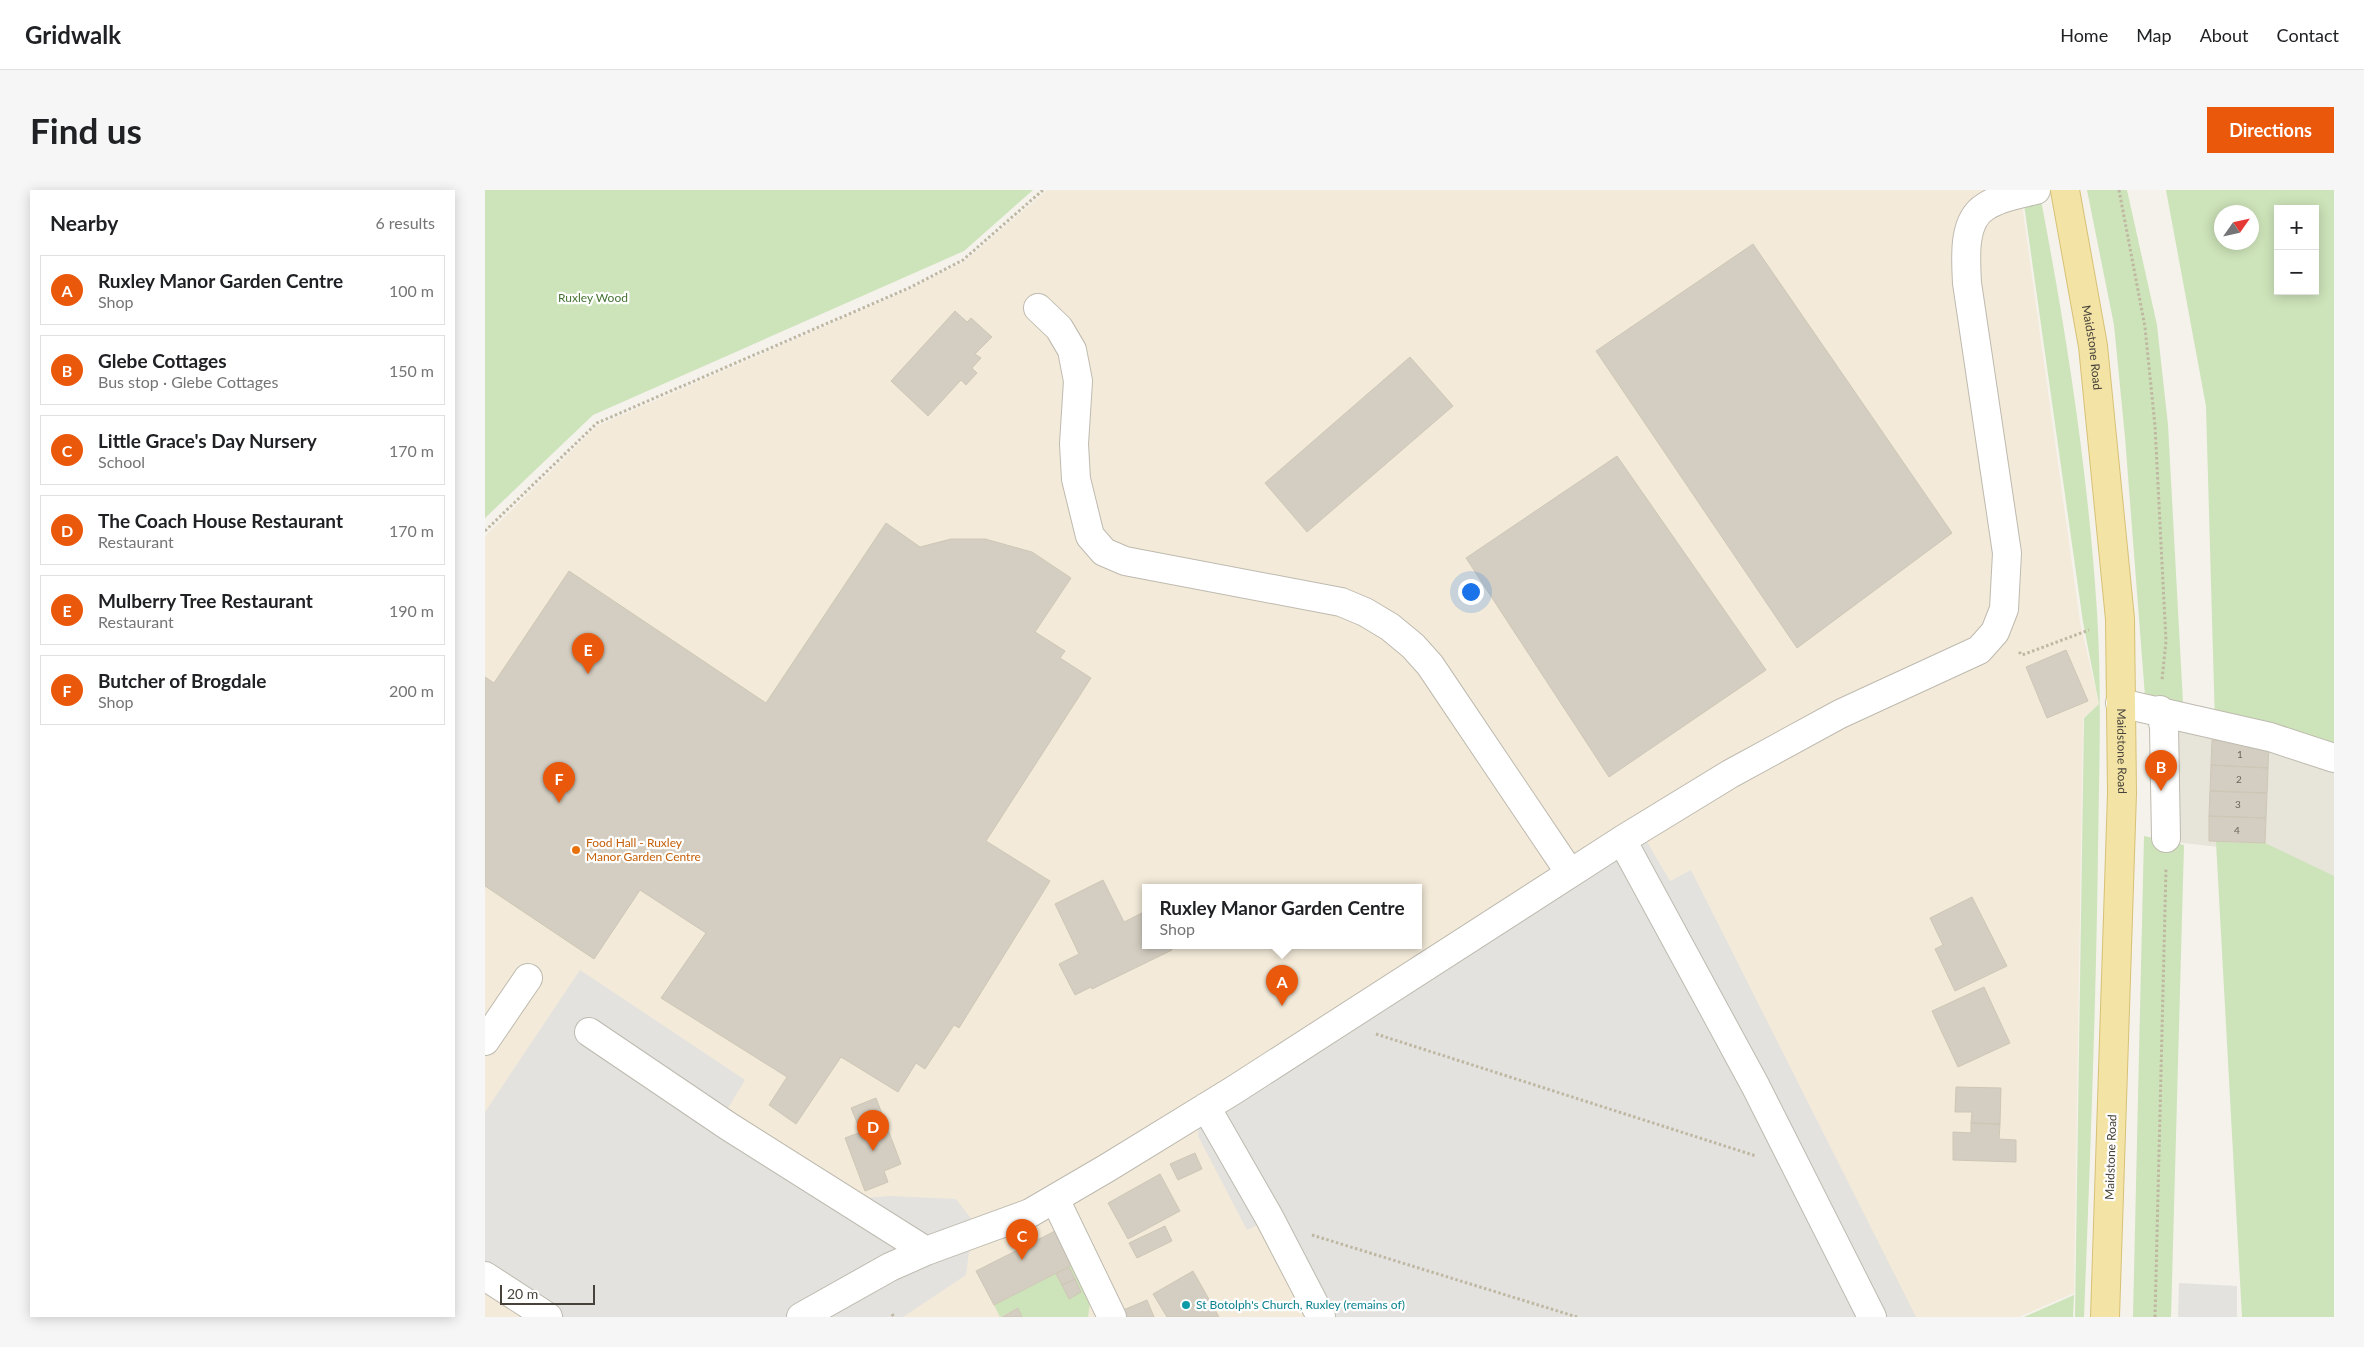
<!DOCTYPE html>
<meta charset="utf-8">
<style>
body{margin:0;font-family:Lato,sans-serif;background:#f6f6f6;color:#202124}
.controls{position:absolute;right:15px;top:15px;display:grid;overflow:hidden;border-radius:0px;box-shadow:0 2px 12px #0003}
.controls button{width:45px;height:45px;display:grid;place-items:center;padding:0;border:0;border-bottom:1px solid #e0e0e0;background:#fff;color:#202124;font:25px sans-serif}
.compass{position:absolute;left:1729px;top:15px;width:45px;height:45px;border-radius:50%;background:#fff;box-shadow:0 2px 12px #0003;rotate:56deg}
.scale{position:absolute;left:15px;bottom:12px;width:95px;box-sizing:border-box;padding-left:5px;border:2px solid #47433a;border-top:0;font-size:14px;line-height:18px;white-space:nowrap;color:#47433a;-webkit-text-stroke:4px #fff;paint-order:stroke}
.you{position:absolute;left:985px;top:401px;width:18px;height:18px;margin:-12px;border:4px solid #fff;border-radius:50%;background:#1a73e8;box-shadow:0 0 0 8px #1a73e833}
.badge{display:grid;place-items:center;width:32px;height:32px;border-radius:50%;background:#ea580c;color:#fff;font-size:16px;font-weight:700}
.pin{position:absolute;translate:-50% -41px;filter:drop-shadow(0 1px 2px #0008)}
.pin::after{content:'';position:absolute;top:26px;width:18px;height:15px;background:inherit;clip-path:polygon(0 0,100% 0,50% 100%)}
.popup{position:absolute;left:657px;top:694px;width:280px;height:65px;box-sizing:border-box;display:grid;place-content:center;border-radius:0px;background:#fff;filter:drop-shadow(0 1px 4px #0005);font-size:16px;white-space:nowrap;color:#757577}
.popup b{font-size:19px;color:#202124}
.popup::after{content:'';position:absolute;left:50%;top:100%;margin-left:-10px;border:10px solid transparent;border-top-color:#fff}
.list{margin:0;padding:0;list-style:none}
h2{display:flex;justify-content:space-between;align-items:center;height:65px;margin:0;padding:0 20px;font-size:21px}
h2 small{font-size:16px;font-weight:400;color:#757577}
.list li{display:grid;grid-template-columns:32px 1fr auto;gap:15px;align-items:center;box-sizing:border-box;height:70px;margin:0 10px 10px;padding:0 10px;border:1px solid #e0e0e0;border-radius:0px}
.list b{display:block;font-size:19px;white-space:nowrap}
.list p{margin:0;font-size:16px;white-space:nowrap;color:#757577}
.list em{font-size:16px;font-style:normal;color:#757577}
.map{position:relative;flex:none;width:1849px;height:1127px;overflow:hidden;border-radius:0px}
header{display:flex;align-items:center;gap:30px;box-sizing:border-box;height:70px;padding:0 25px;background:#fff;border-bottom:1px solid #e0e0e0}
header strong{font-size:24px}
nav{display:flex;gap:28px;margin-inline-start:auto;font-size:18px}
.intro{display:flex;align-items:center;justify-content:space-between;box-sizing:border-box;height:120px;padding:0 30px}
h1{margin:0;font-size:35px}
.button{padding:12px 22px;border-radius:0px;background:#ea580c;color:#fff;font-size:18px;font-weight:700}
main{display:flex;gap:30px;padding:0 30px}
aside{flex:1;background:#fff;border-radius:0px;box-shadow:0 2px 12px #0003}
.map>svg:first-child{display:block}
.residential{fill:#e7e4da}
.commercial{fill:#f3ead9;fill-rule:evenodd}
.green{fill:#cde3b9;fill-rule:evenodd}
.parking{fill:#e3e2df}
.building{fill:#d4cec2;stroke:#cec7b6}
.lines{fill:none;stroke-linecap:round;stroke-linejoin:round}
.minor-casing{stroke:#bebaaf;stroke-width:30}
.major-casing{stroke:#d7c176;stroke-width:30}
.path{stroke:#bfb7a2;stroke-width:3;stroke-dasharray:2.5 2.5;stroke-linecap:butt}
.minor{stroke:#fff;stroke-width:28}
.major{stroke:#f3e3a5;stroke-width:28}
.food-dot{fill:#e8710a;stroke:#fff;stroke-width:2}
.culture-dot{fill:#0f9aa8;stroke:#fff;stroke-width:2}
.labels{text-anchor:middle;stroke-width:4.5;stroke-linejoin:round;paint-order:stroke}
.number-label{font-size:10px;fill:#6a665c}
.park-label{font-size:12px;fill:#467333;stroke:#fff}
.street-label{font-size:12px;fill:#47433a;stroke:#fff}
.food-label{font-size:12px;fill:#c56008;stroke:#fff;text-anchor:start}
.culture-label{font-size:12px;fill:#0d838f;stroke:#fff;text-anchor:start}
</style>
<header>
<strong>Gridwalk</strong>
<nav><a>Home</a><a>Map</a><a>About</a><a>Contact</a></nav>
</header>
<div class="intro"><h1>Find us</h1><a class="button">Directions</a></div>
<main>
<aside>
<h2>Nearby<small>6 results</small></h2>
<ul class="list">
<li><span class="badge">A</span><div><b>Ruxley Manor Garden Centre</b><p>Shop</p></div><em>100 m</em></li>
<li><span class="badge">B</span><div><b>Glebe Cottages</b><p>Bus stop · Glebe Cottages</p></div><em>150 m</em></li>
<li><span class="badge">C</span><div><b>Little Grace's Day Nursery</b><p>School</p></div><em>170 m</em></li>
<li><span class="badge">D</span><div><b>The Coach House Restaurant</b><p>Restaurant</p></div><em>170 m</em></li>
<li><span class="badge">E</span><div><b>Mulberry Tree Restaurant</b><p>Restaurant</p></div><em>190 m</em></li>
<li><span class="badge">F</span><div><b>Butcher of Brogdale</b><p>Shop</p></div><em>200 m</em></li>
</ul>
</aside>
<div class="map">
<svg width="1849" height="1127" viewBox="0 0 1849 1127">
<rect width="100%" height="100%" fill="#f4f2eb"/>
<path class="residential" d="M1679,537L1849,569V690L1784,663L1682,651Z"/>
<path class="commercial" d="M562,0H1535L1595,432L1614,514L1598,528L1589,1103L1534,1127H0V346L112,236L425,99L480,71ZM661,697H933V755H661Z"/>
<path class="green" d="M0,0H548L479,61L108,225L0,328Z
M1537,0H1554C1581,139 1603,281 1612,422C1617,502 1614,581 1613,661C1611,816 1605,972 1599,1127H1590L1599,528L1614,514L1598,432Z
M1602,0H1642L1672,135L1683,235L1698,513L1660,506L1640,247L1629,135Z
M1681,0H1849V573L1730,534L1721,216ZM1793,19H1830V101H1793ZM1736,22H1766V52H1736Z
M1659,646L1699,655L1686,1127H1648Z
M1731,652L1780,653L1849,686V1127H1757Z
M589,1074L606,1105L603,1127H537L533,1118L515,1127L509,1115Z
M1589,1105L1588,1127H1539Z"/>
<path class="parking" d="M1158,645L1185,691L1206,680L1431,1127H822L775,1034L762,1040L713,946L714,927Z
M95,780L260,890L243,918L379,1008L405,1006L471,1009L488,1031L481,1085L418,1127H41L0,1100V922Z
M1694,1093L1752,1096V1127H1693Z"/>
<path class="building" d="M1268,54L1467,343L1312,458L1111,161Z
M470,121L482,132L486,128L507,147L490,164L496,168L487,178L492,183L481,195L476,190L443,226L406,191Z
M925,167L968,216L822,342L780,293Z
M1132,266L1281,480L1124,587L981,368Z
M401,333L435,357L466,349H500L547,362L586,388L550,442L580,461L575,468L606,488L501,651L565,691L474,838L469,835L440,879L431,873L413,902L356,867L311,934L284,915L302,887L176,808L221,743L155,700L109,769L0,696V487L9,493L84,381L281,513Z
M1581,460L1603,511L1562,528L1541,477Z
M1727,550L1784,552L1783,578L1726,575Z
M1726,575L1783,578L1782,603L1725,601Z
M1725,601L1782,603L1781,628L1724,626Z
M1724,626L1781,628L1780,653L1724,651Z
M618,690L639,732L661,721V755H684L687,760L607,799L606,797L590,805L574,774L594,764L570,714Z
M1487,707L1522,776L1470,801L1450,759L1458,755L1445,728Z
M1499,797L1525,853L1473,877L1447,821Z
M1471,897L1516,898L1515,934L1486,933L1487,922H1470Z
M391,908L416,974L399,981L403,992L380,1001L360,948L376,942L366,918Z
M1486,933L1515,934L1514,949L1531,950V972L1468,970V942L1486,943Z
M710,963L717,979L693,990L685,974Z
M675,984L695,1021L643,1049L623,1013Z
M680,1036L687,1051L652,1068L644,1053Z
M572,1040L589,1074L509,1115L491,1081Z
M584,1077L590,1089L577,1095L571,1084Z
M708,1081L734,1127H682L668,1104Z
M590,1089L596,1102L584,1109L577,1095Z
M662,1110L669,1127H639L636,1121Z
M533,1118L537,1127H517Z"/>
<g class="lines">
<defs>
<path id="minor" d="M553,118L574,138L587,160L593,191L589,254L591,289L605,346L619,362L640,371L856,412L880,422L905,437L928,456L945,475L1085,683
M1635,513L1785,547L1849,568
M1675,520L1679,537L1681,648
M1137,650L1270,895L1387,1127
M104,842L243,936L441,1061L545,1023L622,978L749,900L1137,650L1245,584L1355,524L1494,460L1510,442L1519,419L1522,363L1482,93C1481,70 1477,31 1500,17C1514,7 1535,4 1551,0
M0,851L43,788
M721,917L784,1027L836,1127
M570,1009L627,1127
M0,1086L63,1127
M316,1127L405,1077L441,1061"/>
<g id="major">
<path id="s1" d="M1580,0L1608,156L1635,429L1637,603L1620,1127"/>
</g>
</defs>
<use href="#minor" class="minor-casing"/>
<use href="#major" class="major-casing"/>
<path class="path" d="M1634,0L1660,137L1670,236L1681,451L1677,490
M0,341L112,233L424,98L478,70L558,0
M1534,462L1537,465L1604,440
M891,844L1271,966
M827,1045L1092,1127
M407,1124L409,1127
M1670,1127L1681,678"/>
<use href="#minor" class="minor"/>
<use href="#major" class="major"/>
</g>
<circle class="food-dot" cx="91" cy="660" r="5"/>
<circle class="culture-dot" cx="701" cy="1115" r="5"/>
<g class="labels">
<g class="number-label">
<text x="1755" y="568">1</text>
<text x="1754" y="593">2</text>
<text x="1753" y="618">3</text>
<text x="1752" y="644">4</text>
</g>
<g class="park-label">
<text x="108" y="112">Ruxley Wood</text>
</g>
<g class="street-label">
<text dy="4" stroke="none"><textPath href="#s1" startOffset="160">Maidstone Road</textPath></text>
<text dy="4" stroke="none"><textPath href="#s1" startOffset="565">Maidstone Road</textPath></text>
<text transform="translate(1626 967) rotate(-88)" y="4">Maidstone Road</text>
</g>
<g class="food-label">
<text x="101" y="657">Food Hall - Ruxley<tspan x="101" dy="14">Manor Garden Centre</tspan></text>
</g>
<g class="culture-label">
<text x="711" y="1119">St Botolph's Church, Ruxley (remains of)</text>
</g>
</g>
</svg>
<div class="controls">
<button>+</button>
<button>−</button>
</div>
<svg class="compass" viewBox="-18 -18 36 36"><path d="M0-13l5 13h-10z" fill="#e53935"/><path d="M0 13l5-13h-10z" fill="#757577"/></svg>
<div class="scale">20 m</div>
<div class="you"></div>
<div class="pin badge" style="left:797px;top:816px">A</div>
<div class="popup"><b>Ruxley Manor Garden Centre</b>Shop</div>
<div class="pin badge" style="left:1676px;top:601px">B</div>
<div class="pin badge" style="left:537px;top:1070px">C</div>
<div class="pin badge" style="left:388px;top:961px">D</div>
<div class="pin badge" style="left:103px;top:484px">E</div>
<div class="pin badge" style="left:74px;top:613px">F</div>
</div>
</main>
